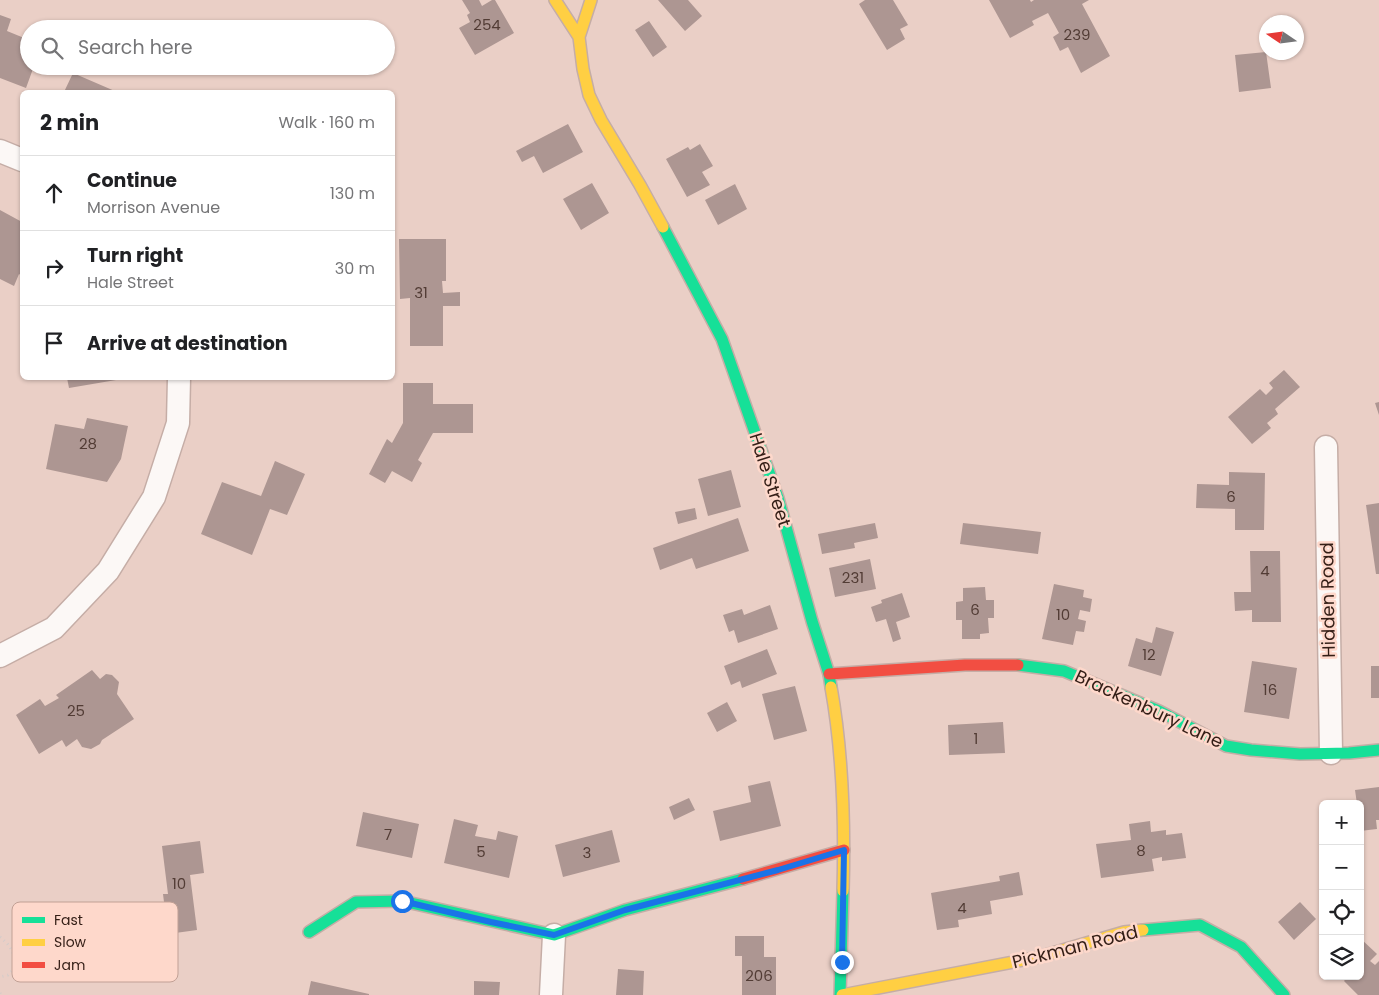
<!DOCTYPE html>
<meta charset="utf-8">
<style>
body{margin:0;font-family:Poppins,sans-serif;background:#f6f6f6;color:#202124}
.controls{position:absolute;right:15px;bottom:15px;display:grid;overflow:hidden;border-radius:8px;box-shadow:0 1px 4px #0004}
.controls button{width:45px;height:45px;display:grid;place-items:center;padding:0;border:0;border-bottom:1px solid #e0e0e0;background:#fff;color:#202124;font:25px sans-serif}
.compass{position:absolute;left:1259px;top:15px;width:45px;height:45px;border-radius:50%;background:#fff;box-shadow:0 1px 4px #0004;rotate:283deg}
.stop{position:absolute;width:15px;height:15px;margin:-11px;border:4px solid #1a73e8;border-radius:50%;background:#fff}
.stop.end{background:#1a73e8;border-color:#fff;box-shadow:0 1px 5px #0008}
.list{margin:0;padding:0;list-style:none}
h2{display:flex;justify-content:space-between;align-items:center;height:65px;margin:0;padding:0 20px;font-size:21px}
h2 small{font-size:16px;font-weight:400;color:#757577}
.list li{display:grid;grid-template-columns:32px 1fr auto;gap:15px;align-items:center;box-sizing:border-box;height:75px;padding:0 20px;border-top:1px solid #e0e0e0}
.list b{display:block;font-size:19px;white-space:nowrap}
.list p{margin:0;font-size:16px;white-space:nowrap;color:#757577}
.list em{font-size:16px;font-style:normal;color:#757577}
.icon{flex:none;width:28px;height:28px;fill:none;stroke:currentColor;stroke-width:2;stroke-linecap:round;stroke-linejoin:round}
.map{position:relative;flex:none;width:1379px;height:995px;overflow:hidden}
.search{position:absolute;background:#fff;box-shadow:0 1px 4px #0004;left:20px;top:20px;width:375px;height:55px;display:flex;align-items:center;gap:12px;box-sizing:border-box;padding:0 18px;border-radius:28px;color:#757577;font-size:19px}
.panel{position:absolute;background:#fff;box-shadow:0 1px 4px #0004;left:20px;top:90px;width:375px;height:290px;border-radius:8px}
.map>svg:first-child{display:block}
.building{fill:#ad9692}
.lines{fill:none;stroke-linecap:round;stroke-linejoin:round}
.street-casing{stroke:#c5ada6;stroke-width:25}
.fast-casing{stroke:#c5ada6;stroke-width:14}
.slow-casing{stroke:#c5ada6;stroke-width:14}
.jam-casing{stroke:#c5ada6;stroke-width:14}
.path{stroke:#d4ccc9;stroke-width:3;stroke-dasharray:1 4;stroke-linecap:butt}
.street{stroke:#fcf8f6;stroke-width:22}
.fast{stroke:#16e098;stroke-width:11}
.slow{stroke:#ffcf43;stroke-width:11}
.jam{stroke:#f24e42;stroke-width:11}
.route{stroke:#1a73e8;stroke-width:6}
.labels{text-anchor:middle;stroke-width:5;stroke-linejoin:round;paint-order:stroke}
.number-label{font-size:15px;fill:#523c35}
.street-label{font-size:18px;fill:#341e16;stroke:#fed8cb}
.key{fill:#fed8cb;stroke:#c1a095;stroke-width:1}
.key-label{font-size:14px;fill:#341e16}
</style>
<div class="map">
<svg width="1379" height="995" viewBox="0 0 1379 995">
<rect width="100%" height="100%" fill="#eacfc6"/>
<path class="building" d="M462,0H479L482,6L492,0H495L514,33L475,55L459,28L470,22L467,15L470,13Z
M658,0H688L702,16L685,31Z
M865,0H893L908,25L900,29L905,39L887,50L859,4Z
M989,0H1030L1031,2L1034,0H1089L1082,4L1110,56L1081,73L1068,47L1060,51L1053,37L1059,33L1048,13L1032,21L1034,25L1010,38Z
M0,15L11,19L7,31L29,40V66H34L26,88L0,78Z
M649,21L667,47L653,57L635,30Z
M1266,52L1271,88L1239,92L1235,55Z
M73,73L117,92H64Z
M568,124L583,152L543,173L534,156L522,162L516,151Z
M700,144L713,166L702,172L710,185L687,197L666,159L688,147L690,150Z
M592,183L609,213L581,230L563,199Z
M735,184L747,209L718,225L705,200Z
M0,210L22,222V276L19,274L14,286L0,279Z
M399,239H446V281H442L443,293L460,292V306H443V346H410V298L400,299Z
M1284,370L1300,387L1275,409L1278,414L1267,423L1271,428L1252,444L1228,417L1260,389L1266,395L1273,388L1269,383Z
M67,378H115L116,380L69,388Z
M403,383H433V404H473V433H433L418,460L422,463L412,482L392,471L385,483L369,474L387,439L392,443L403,423Z
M1379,402V415L1375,403Z
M87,418L128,426L121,459L107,482L46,469L55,424L84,429Z
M275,461L305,474L287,515L270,509L252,555L201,534L222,482L261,496Z
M731,470L741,507L708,516L698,479Z
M1229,472L1265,473L1264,530H1235V509L1196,508L1197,484L1229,485Z
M1379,503V574H1376L1366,505Z
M695,508L697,519L678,524L675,512Z
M738,518L749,551L696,569L692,558L660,570L653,548Z
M875,523L878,538L854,543L855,548L822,554L818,534Z
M963,523L1041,532L1038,554L960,544Z
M1250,551H1280L1281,622H1252V610L1235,611L1234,592H1251Z
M870,559L876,589L835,597L829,568Z
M1054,584L1084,590L1083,597L1092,599L1090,612L1080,610L1078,619L1086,621L1084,632L1076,631L1073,645L1042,639Z
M985,587L986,600H994V618H988L989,633L980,634V639H962V620H956V602L963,601V588Z
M902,593L910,617L896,622L901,639L893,642L886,619L876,622L871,607L882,603L881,600Z
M770,605L778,629L738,643L734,630L729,632L723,615L742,609L744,615Z
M1156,627L1174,632L1161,676L1128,666L1136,638L1152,643Z
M767,649L777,674L742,688L740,681L731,685L724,666Z
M1252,661L1297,668L1289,719L1244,712Z
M1371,666H1379V698H1371Z
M92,670L100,679L106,674L112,675L119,682L117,694L134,719L102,740L100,744L91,749L82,747L77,739L66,747L62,740L39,754L16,715L40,699L45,706L59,698L56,695Z
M795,686L807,731L774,740L762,694Z
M727,702L737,721L717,732L707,713Z
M1003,722L1005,753L949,755L948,725Z
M770,781L781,826L720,841L713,811L751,802L748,786Z
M1379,787V820H1376L1377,829L1360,831V804H1357L1355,790Z
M689,798L695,810L674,820L669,807Z
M363,812L419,824L412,858L356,846Z
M454,819L478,825L475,836L496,840L498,831L518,836L509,878L444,863Z
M1150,821L1151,832L1166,830V835L1182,833L1186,858L1162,861V857L1152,859L1154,871L1101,878L1096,844L1131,840L1129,824Z
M612,830L620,862L563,877L555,845Z
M200,841L204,873L190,875L197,930L168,934L163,894H168L162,846Z
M1019,872L1023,895L990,901L992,914L958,920L959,927L937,930L931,893L1000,881L999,876Z
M1300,902L1316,919L1294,940L1278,922Z
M735,936H764V957H776V995H742V956H735Z
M1360,938L1377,954L1370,961L1375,965L1379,961V995H1358L1344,981L1348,976H1360Z
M618,969L644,971L643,995H616Z
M311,981L369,994V995H308Z
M474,981L500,982L499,995H474Z"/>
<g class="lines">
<defs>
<path id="street" d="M0,151L22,160
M1326,447L1331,753
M0,656L54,628L108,571L154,497L178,423L179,378
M551,995L554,935"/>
<path id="fast" d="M663,227L722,339L778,498L812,621L829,674L831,687
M1018,665L1064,671L1159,711L1226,746L1251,750L1300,754L1349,753L1379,750
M1143,930L1200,925L1241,947L1284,995
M309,932L356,902L402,901L554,935L625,910L743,879
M840,995L843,891"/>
<path id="slow" d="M555,0L579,37
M591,0L579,37L583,69L589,95L601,120L640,185L663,227
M831,687C843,754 845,823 843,891
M842,995L1039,957L1124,932L1143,930"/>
<path id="jam" d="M829,674L965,665H1018
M743,879L844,850"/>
</defs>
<use href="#street" class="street-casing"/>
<use href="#fast" class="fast-casing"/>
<use href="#slow" class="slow-casing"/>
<use href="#jam" class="jam-casing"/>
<path class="path" d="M0,937C13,948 14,952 14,969L8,975L0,977
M0,993L1,995"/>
<use href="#street" class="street"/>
<use href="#fast" class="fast"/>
<use href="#slow" class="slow"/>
<use href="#jam" class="jam"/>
</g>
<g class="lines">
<path class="route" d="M402,901L491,922L554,935L625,910L778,870L844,850L842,962"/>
</g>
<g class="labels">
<g class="number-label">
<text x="487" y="30">254</text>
<text x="1077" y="40">239</text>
<text x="421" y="298">31</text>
<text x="88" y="449">28</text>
<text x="1231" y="502">6</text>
<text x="1265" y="576">4</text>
<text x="853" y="583">231</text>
<text x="975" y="615">6</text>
<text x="1063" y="620">10</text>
<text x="1149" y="660">12</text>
<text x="1270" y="695">16</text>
<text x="76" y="716">25</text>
<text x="976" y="744">1</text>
<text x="388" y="840">7</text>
<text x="1141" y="856">8</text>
<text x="481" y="857">5</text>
<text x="587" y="858">3</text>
<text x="179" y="889">10</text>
<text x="962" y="913">4</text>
<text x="759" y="981">206</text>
</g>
<g class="street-label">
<text transform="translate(770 480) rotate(72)" y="6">Hale Street</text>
<text transform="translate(1328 600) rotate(-91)" y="6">Hidden Road</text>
<text transform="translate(1149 709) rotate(25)" y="6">Brackenbury Lane</text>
<text transform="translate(1075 947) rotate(-14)" y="6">Pickman Road</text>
</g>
</g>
<rect x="12" y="902" width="166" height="80" rx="8" class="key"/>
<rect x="22" y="917" width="23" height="6" fill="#16e098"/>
<rect x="22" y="939" width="23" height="7" fill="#ffcf43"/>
<rect x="22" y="962" width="23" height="6" fill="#f24e42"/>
<g class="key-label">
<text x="54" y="925">Fast</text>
<text x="54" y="947">Slow</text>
<text x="54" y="970">Jam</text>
</g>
</svg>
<div class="controls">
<button>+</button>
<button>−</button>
<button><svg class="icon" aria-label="locate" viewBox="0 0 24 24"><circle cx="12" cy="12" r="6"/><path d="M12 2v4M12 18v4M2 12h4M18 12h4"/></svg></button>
<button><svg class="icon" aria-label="layers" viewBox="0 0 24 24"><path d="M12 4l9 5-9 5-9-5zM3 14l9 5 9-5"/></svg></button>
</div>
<svg class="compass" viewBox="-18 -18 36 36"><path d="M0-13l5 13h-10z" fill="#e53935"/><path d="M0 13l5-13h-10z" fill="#757577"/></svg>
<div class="stop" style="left:402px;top:901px"></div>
<div class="stop end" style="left:842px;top:962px"></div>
<div class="search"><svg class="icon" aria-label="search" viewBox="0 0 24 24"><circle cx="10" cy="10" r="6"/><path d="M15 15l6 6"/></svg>Search here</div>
<section class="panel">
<h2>2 min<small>Walk · 160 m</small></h2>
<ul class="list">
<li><svg class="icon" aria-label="ahead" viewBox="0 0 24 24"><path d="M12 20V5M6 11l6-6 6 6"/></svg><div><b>Continue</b><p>Morrison Avenue</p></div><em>130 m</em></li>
<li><svg class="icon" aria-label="right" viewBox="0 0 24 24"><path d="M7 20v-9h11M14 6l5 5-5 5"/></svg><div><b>Turn right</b><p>Hale Street</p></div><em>30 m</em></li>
<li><svg class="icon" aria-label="arrive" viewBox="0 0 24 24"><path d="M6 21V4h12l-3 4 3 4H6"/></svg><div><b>Arrive at destination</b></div></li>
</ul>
</section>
</div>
